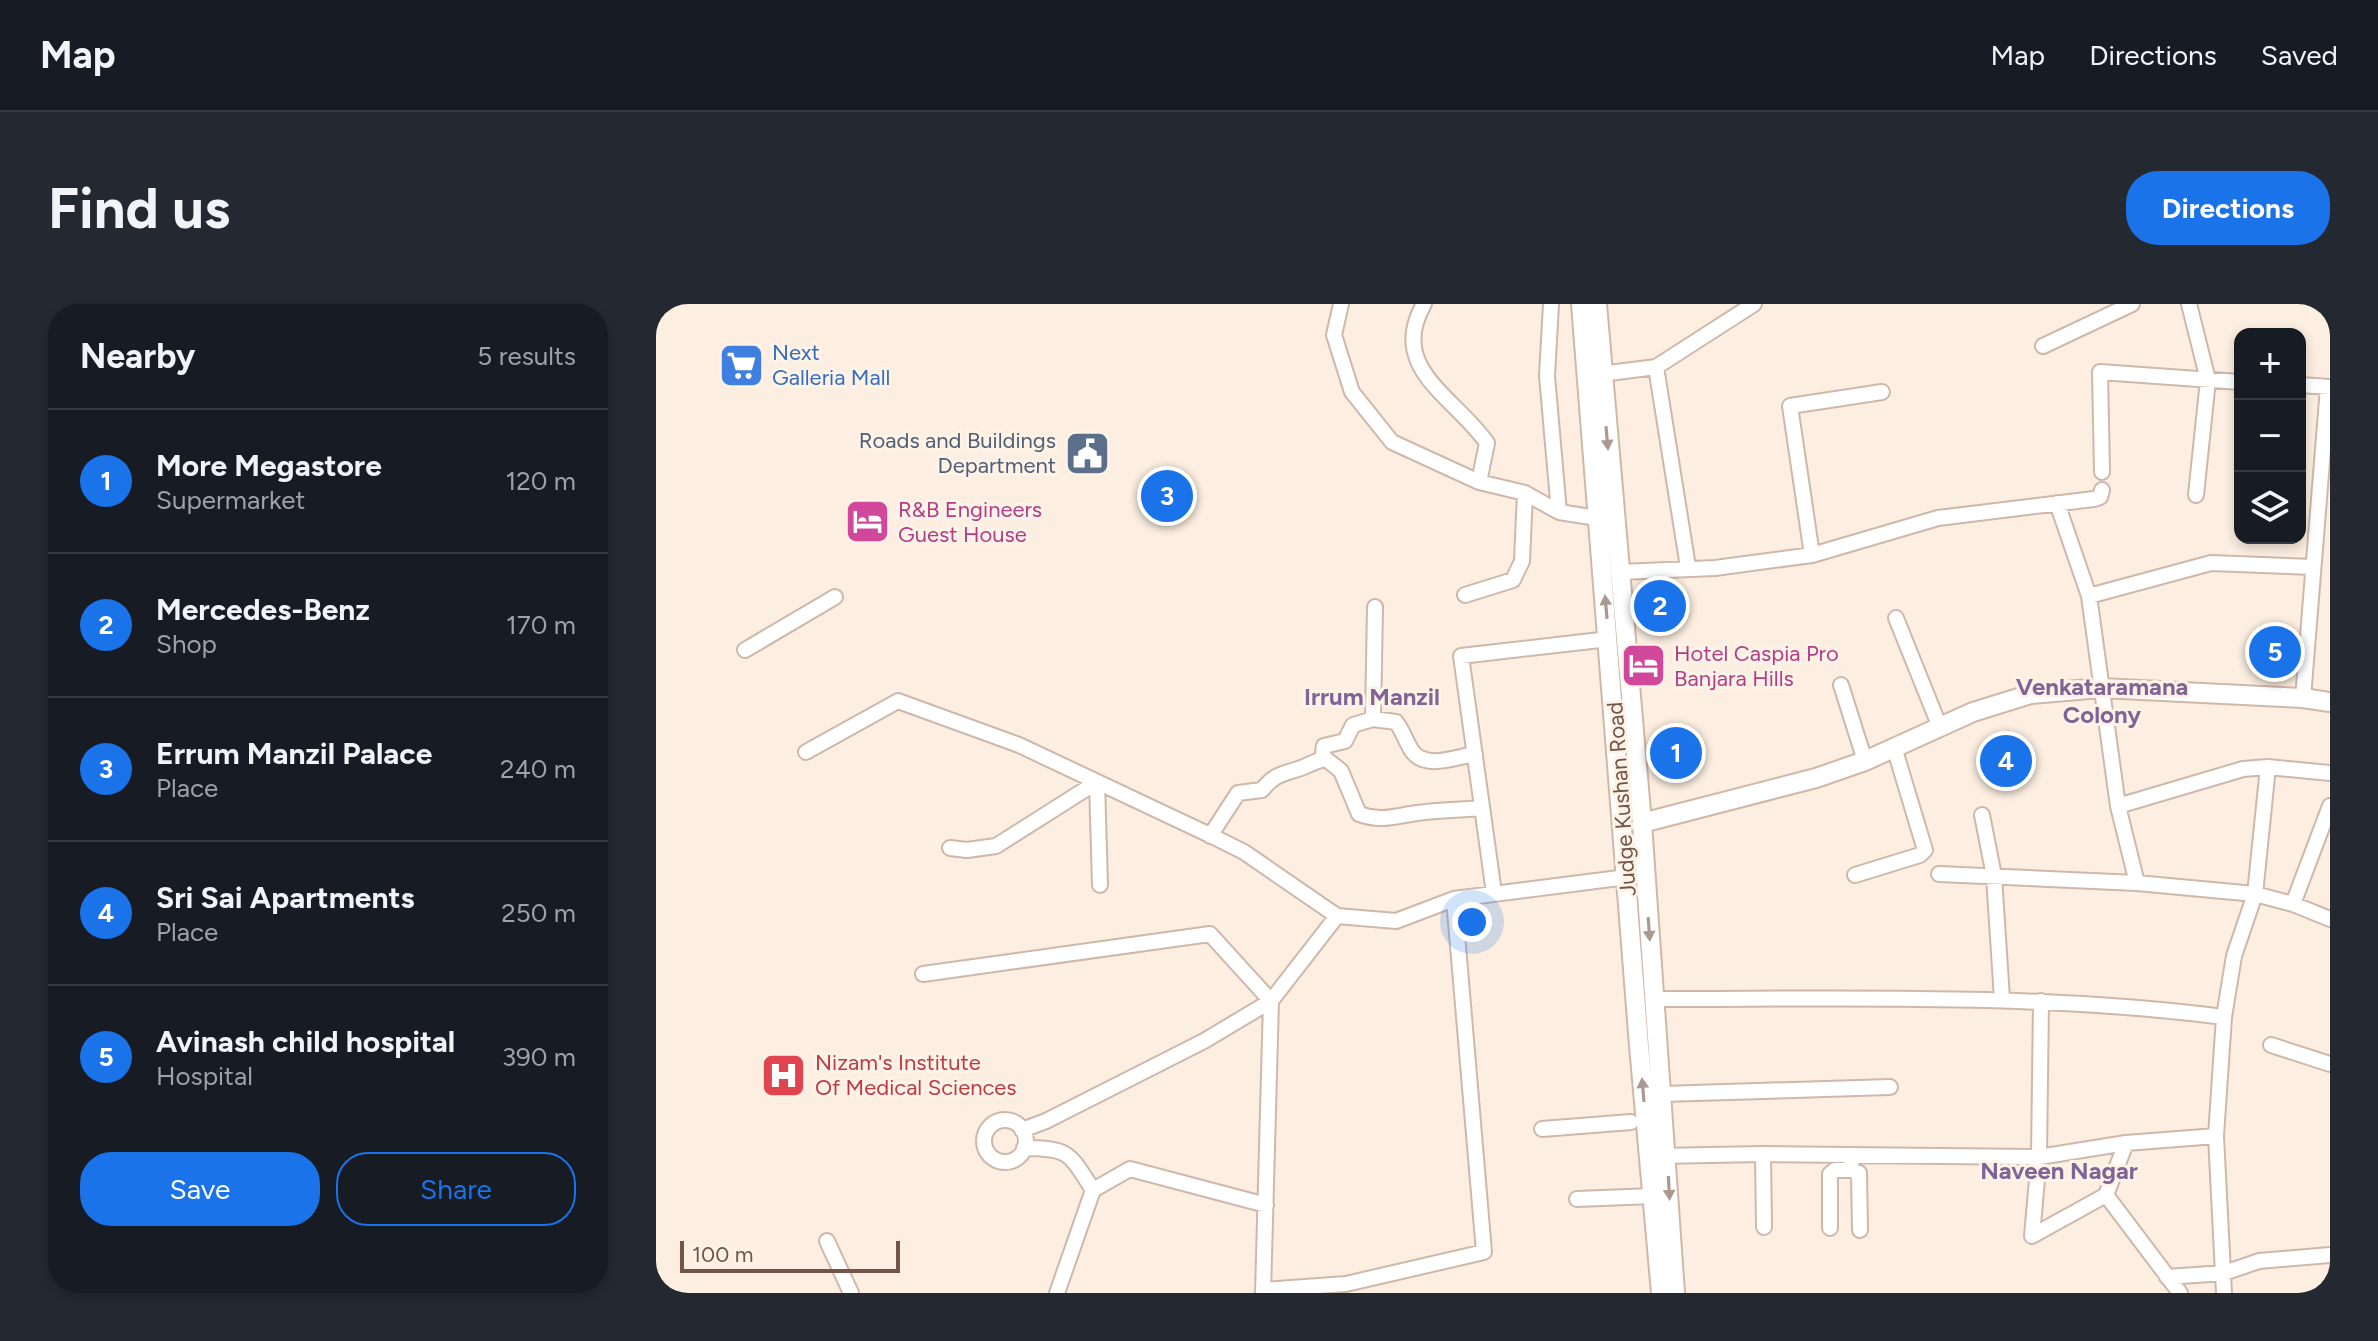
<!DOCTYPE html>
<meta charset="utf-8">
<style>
body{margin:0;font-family:Figtree,sans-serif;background:#242831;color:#f1f3f6}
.controls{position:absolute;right:24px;top:24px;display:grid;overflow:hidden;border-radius:16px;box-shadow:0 4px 12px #0003}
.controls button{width:72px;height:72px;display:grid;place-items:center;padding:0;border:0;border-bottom:2px solid #363941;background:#171b24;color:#f1f3f6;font:40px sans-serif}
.scale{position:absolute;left:24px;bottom:20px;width:220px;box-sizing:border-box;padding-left:8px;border:4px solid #725448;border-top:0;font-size:22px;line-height:28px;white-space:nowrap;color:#725448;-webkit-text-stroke:6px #fff3e7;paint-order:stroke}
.you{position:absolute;left:816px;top:618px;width:28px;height:28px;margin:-20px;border:6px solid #fff;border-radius:50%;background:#1a73e8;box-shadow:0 0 0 12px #1a73e833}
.badge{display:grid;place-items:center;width:52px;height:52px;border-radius:50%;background:#1a73e8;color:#fff;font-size:26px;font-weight:700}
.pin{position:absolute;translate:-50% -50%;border:4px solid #fff;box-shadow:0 2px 8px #0006}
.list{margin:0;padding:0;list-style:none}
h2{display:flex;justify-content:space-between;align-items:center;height:104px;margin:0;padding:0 32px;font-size:34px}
h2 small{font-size:26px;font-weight:400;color:#9ea1a6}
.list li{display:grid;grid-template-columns:52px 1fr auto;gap:24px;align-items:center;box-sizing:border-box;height:144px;padding:0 32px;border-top:2px solid #363941}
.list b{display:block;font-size:30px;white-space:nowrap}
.list p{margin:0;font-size:26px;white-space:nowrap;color:#9ea1a6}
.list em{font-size:26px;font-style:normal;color:#9ea1a6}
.actions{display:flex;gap:16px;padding:24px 32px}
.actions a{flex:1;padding:18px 0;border:2px solid #1a73e8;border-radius:32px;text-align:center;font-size:28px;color:#1a73e8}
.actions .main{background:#1a73e8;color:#fff}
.icon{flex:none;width:44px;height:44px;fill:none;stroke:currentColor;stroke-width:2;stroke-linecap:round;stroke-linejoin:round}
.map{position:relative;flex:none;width:1674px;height:989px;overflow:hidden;border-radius:32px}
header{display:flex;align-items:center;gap:48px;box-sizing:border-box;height:112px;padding:0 40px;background:#171b24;border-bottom:2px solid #363941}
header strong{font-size:38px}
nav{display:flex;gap:44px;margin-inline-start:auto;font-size:28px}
.intro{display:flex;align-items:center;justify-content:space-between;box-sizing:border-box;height:192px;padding:0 48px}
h1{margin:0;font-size:56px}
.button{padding:20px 36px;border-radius:32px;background:#1a73e8;color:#fff;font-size:28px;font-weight:700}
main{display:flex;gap:48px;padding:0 48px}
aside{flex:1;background:#171b24;border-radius:32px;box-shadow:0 4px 12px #0003}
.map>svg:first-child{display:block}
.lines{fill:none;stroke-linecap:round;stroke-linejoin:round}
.street-casing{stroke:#ceb8ab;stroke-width:18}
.secondary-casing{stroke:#d1b7a8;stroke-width:22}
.street{stroke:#fff;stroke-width:14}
.secondary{stroke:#fff;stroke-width:18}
.oneway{fill:#aa9891}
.labels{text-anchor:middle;stroke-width:6;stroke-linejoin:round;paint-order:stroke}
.shop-label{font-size:22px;fill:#366cbe;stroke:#fff3e7;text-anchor:start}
.service-label{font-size:22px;fill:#4e5e75;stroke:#fff3e7;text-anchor:end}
.hotel-label{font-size:22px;fill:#b23c85;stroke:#fff3e7;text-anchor:start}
.street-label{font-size:22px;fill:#725448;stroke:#fff3e7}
.health-label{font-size:22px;fill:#be3a42;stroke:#fff3e7;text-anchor:start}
.neighbourhood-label{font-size:24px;font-weight:bold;fill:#816496;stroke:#fff3e7}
</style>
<header>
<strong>Map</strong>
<nav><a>Map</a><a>Directions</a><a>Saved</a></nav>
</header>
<div class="intro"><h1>Find us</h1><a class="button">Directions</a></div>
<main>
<aside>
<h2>Nearby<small>5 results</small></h2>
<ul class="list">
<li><span class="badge">1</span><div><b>More Megastore</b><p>Supermarket</p></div><em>120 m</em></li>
<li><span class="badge">2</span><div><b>Mercedes-Benz</b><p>Shop</p></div><em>170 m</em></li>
<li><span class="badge">3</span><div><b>Errum Manzil Palace</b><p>Place</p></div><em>240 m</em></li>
<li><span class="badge">4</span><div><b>Sri Sai Apartments</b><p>Place</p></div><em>250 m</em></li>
<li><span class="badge">5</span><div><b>Avinash child hospital</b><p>Hospital</p></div><em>390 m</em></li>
</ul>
<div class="actions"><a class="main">Save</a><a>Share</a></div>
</aside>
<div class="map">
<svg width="1674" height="989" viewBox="0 0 1674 989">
<rect width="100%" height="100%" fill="#fcefe1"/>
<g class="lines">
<defs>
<path id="street" d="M685,0L678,31L696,88L736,138L823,178L869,189L903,208L941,214
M768,0C731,64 799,93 831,139L823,178
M895,0L891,72L903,208
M1533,0L1552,76L1540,191
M1387,42L1476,0
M1000,63L1032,263
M945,70L1000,63L1098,0
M1644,81L1674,83
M1446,168L1444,68L1584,78
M1401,199L1433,292L1462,502L1481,579
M1156,251L1134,102L1226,88
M964,268L1059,264L1156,251L1282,214L1438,195L1444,193L1446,186
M809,291L857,276L866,257L869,189
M1433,292L1555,259L1657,263
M719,303L717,415L740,418C747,427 750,438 756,447C769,466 800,453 819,450
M1240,314L1283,421
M89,346L179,293
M1185,381L1209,457
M1647,394L1672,83
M150,448L242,397L363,441L558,533L588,548L681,612L740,617L798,595L971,573
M666,456L668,442L689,437L697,421L717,415
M1462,502L1587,465L1612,463L1674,469
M1326,511L1338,572L1346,695
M554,532L582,489L606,486C618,470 627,470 645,464C654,461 660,456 670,455L685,467L703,510C725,518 739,512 761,509C782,506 805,506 826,504
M294,544L311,546L340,542L441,478L444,581
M1283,570L1481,579L1599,590L1637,600L1674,615
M1199,571L1264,551L1269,546L1238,443
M838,589L805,352L953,335
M1637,600L1674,502
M267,670L554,630L615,697L607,989
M998,695C1188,695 1379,689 1568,713
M1615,741L1674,760
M1006,790L1234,783
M328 837a21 21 0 1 1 42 0a21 21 0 1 1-42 0Z
M886,825L975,818
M366,826L390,817L548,737L615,697L681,612
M368,844C414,844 413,849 437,886
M1107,850L1108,923
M1196,851L1195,866L1203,869L1204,926
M1002,852L1107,850L1383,853L1470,839L1560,832
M1450,891L1470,839
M921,895L997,892
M1174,924V870L1179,866H1195
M1376,932L1383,853L1385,697
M1376,932L1450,891L1524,989
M171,937L195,989
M1511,973L1568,969L1603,957L1674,951
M607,986L690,980L828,948L798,595
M401,989L437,886L474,865L610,901
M1568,989L1560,832L1568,713L1578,652L1599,590L1612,463"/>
<path id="secondary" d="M925,0L983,742L1005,989
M941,0L986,519L1019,989
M986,519L1160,474L1209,457L1317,408L1375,390L1445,384L1647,394L1674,398"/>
</defs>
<use href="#street" class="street-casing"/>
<use href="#secondary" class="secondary-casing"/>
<use href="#street" class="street"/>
<use href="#secondary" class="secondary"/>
</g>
<defs><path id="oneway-solid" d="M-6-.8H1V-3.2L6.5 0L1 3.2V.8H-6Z" transform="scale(2)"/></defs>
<g class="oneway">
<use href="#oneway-solid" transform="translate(951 134) rotate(85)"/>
<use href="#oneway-solid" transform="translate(950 303) rotate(-95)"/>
<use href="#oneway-solid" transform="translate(993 625) rotate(86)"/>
<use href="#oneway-solid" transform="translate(987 786) rotate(-95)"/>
<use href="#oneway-solid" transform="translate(1013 884) rotate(87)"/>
</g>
<defs>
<symbol id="supermarket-square" viewBox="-11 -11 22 22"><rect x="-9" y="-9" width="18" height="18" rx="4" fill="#3f7fe0" stroke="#fff3e7"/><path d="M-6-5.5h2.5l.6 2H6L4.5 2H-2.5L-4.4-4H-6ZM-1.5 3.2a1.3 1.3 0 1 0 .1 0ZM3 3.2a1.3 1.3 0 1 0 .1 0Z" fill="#fff"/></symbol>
<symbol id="civic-square" viewBox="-11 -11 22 22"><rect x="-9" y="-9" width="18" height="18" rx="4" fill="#5c6f8a" stroke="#fff3e7"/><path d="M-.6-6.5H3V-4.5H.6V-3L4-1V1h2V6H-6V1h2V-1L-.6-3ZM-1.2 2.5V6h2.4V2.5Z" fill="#fff"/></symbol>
<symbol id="hotel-square" viewBox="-11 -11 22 22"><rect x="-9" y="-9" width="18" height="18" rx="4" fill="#d1479c" stroke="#fff3e7"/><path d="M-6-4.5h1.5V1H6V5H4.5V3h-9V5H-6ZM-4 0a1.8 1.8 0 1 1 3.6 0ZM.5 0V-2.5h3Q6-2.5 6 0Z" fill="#fff"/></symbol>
<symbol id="hospital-square" viewBox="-11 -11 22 22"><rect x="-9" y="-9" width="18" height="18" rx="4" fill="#e0444e" stroke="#fff3e7"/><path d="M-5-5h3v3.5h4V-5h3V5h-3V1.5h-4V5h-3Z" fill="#fff"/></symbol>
</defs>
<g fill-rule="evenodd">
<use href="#supermarket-square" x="60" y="36" width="51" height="51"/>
<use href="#civic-square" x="406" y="124" width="51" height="51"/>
<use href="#hotel-square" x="186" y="192" width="51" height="51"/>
<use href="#hotel-square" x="962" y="336" width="51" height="51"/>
<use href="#hospital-square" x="102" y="746" width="51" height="51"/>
</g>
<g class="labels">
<g class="shop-label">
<text x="116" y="56">Next<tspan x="116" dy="25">Galleria Mall</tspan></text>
</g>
<g class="service-label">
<text x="400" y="144">Roads and Buildings<tspan x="400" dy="25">Department</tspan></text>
</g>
<g class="hotel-label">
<text x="242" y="213">R&amp;B Engineers<tspan x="242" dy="25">Guest House</tspan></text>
<text x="1018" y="357">Hotel Caspia Pro<tspan x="1018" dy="25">Banjara Hills</tspan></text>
</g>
<g class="street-label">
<text transform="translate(965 495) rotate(-94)" y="8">Judge Kushan Road</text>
</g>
<g class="health-label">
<text x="159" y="766">Nizam's Institute<tspan x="159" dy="25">Of Medical Sciences</tspan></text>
</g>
<g class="neighbourhood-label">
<text x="1446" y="391">Venkataramana<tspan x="1446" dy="28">Colony</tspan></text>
<text x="716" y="401">Irrum Manzil</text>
<text x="1403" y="875">Naveen Nagar</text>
</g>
</g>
</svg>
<div class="controls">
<button>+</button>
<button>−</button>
<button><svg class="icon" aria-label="layers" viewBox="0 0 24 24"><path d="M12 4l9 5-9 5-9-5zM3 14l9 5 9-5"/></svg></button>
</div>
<div class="scale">100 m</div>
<div class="you"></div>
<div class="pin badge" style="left:1020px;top:449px">1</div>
<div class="pin badge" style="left:1004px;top:302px">2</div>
<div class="pin badge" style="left:511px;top:192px">3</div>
<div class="pin badge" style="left:1350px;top:457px">4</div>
<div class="pin badge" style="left:1619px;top:348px">5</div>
</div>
</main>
